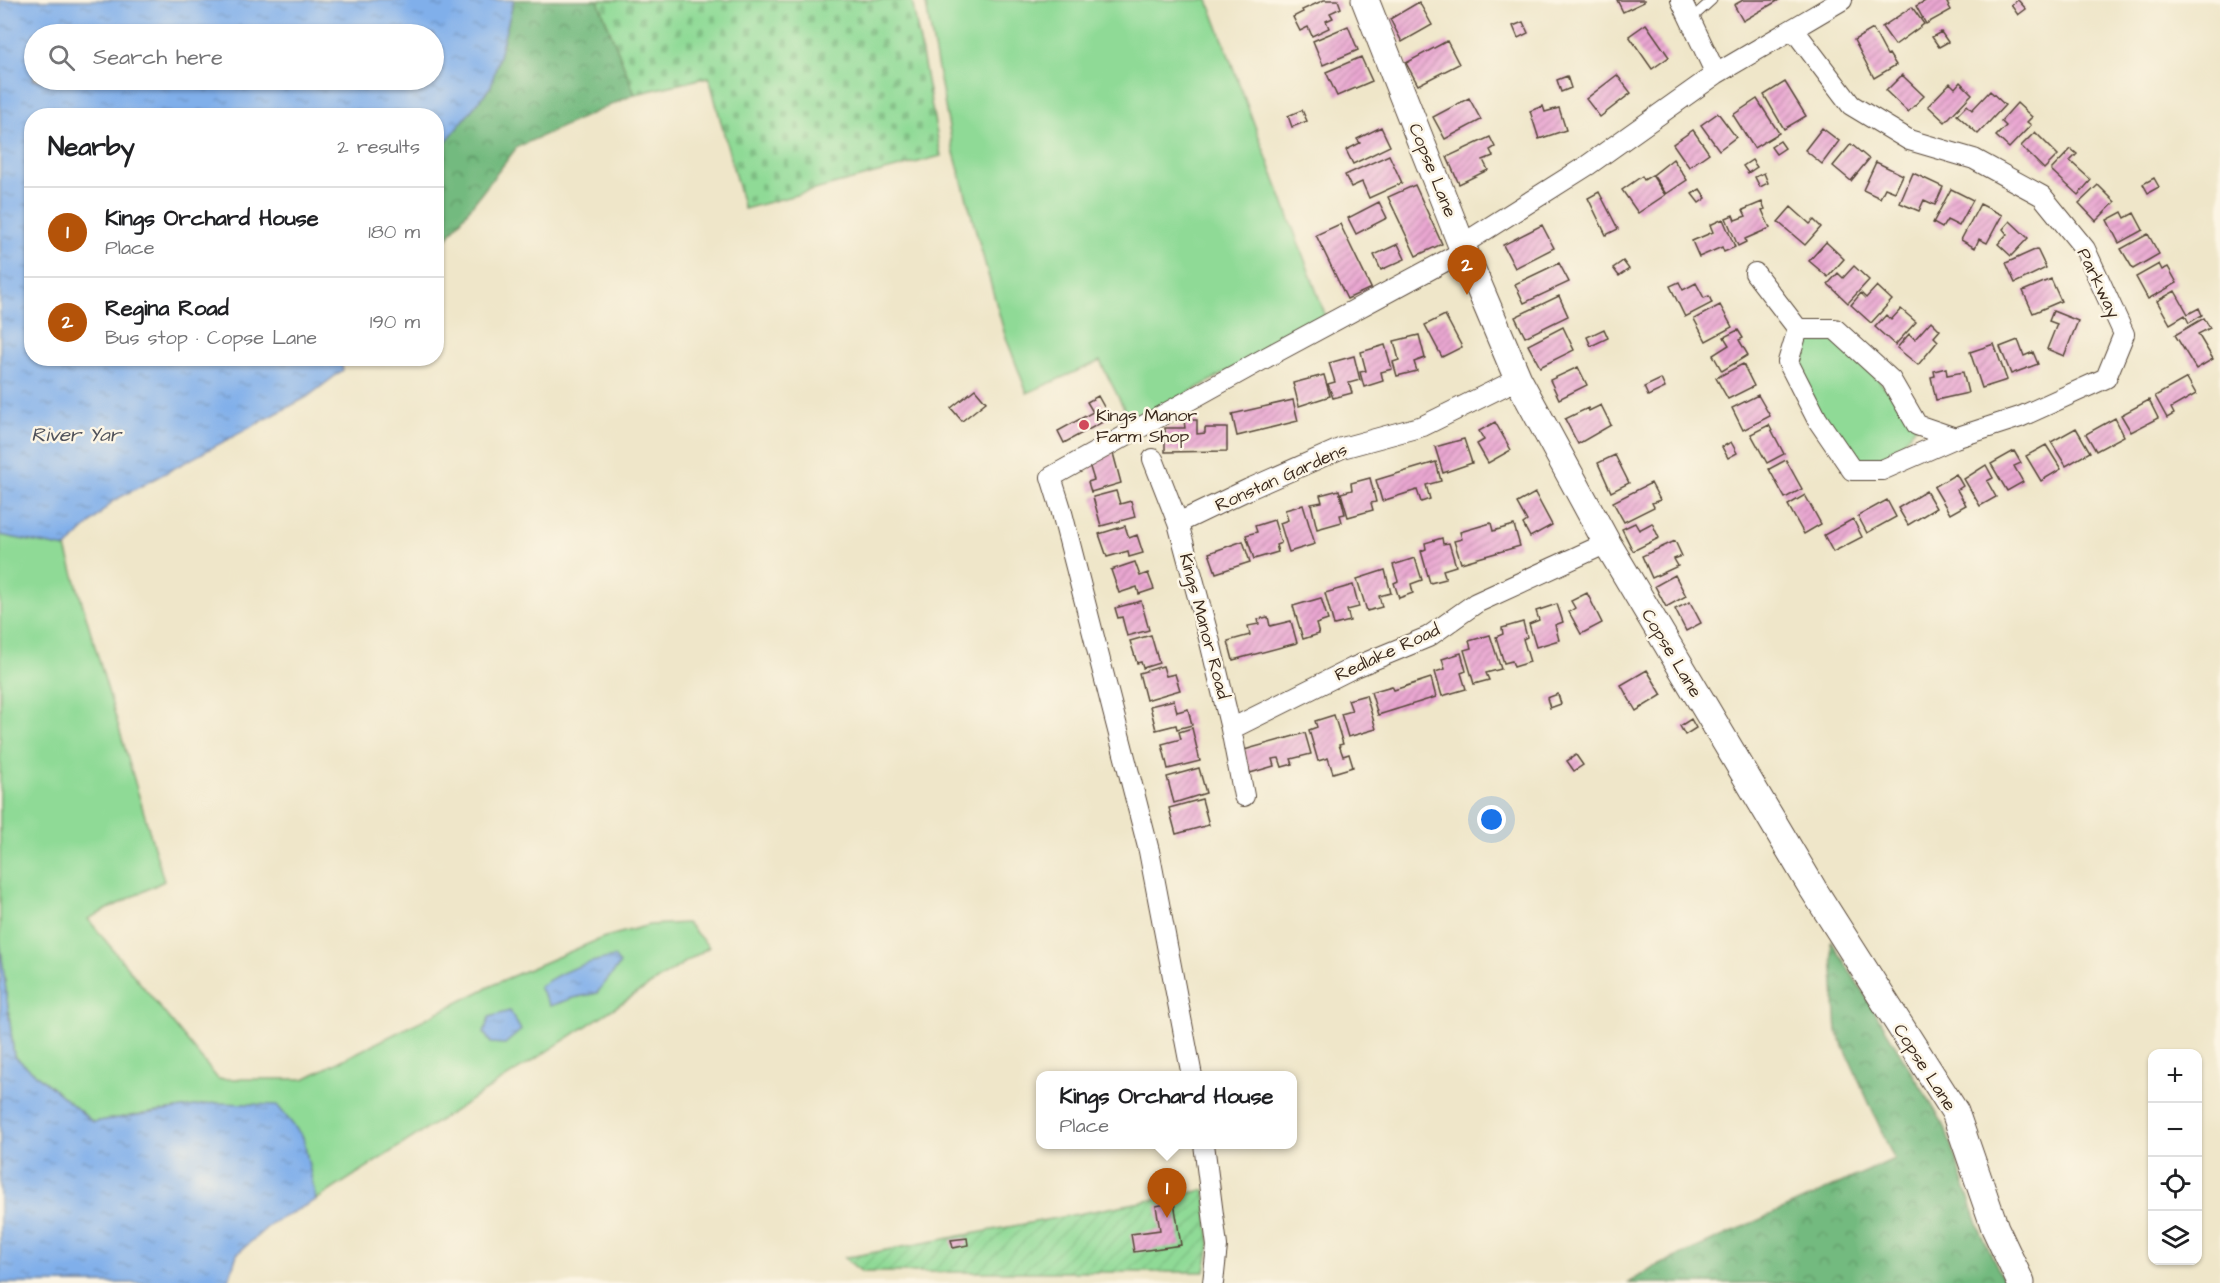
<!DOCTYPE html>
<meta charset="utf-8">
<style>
body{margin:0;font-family:"Architects Daughter",sans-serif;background:#f2f2f2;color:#202124}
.controls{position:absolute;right:18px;bottom:18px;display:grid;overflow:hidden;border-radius:12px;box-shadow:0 2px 4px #0004}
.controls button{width:54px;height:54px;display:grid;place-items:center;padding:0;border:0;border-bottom:2px solid #e0e0e0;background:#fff;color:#202124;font:30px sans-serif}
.you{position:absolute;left:1492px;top:820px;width:21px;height:21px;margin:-15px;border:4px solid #fff;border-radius:50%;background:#1a73e8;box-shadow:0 0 0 9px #1a73e833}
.badge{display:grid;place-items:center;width:39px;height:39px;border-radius:50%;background:#b45309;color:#fff;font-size:20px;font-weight:700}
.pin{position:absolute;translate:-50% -50px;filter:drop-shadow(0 2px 3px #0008)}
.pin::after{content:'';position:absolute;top:32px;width:21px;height:18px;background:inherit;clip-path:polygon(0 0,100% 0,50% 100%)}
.popup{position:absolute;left:1036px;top:1071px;width:261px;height:78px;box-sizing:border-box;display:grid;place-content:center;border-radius:12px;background:#fff;filter:drop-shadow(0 2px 4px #0005);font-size:20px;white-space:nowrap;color:#757577}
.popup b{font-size:22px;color:#202124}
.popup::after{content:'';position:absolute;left:50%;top:100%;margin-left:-12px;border:12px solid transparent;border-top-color:#fff}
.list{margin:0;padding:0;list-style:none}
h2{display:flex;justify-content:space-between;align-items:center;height:78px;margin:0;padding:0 24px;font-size:26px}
h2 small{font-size:20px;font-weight:400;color:#757577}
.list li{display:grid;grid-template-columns:39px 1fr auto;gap:18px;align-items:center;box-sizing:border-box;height:90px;padding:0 24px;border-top:2px solid #e0e0e0}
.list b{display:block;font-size:22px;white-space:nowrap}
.list p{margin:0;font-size:20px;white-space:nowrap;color:#757577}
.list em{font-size:20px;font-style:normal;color:#757577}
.icon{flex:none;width:33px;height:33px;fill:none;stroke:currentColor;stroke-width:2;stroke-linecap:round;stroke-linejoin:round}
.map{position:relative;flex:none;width:2220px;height:1283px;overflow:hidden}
.search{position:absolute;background:#fff;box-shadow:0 2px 4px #0004;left:24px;top:24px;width:420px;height:66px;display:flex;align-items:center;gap:15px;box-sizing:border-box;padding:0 21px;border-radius:33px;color:#757577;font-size:22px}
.panel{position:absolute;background:#fff;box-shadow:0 2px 4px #0004;left:24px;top:108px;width:420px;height:258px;border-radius:24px}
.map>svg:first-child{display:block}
.grass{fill:#8fda96;stroke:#65825a;stroke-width:1.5;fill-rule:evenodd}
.forest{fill:url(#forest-crowns);stroke:#57724e;stroke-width:1.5}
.cemetery{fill:url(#cemetery-stones);stroke:#65825a;stroke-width:1.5}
.garden{fill:url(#garden-furrows);stroke:#65825a;stroke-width:1.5}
.water{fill:url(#water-ripples);stroke:#5e6c84;stroke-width:1.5;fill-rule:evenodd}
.building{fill:url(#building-hatch)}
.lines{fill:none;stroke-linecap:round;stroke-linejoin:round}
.lane-casing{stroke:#564638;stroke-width:11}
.street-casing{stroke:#564638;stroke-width:22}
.secondary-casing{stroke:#564638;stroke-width:29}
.lane{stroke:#fff;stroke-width:9}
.street{stroke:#fff;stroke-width:20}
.secondary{stroke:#fff;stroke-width:27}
.poi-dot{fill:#d1495b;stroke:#fcf5e5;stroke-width:2}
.labels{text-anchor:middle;stroke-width:5;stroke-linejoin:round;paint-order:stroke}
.street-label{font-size:18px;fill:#3b2a1e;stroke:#fcf5e5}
.poi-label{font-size:18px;fill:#3b2a1e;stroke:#fcf5e5;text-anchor:start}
.water-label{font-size:20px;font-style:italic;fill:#50525b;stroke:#fcf5e5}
</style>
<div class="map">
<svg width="2220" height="1283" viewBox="0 0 2220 1283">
<defs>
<pattern id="forest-crowns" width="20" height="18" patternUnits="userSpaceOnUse" patternTransform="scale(1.5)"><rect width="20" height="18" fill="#73ba7f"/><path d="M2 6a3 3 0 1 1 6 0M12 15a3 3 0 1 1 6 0" fill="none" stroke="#609767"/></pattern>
<pattern id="cemetery-stones" width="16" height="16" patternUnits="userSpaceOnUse" patternTransform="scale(1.5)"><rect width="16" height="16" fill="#8fda96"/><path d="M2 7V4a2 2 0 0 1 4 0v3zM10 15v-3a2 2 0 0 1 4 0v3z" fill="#7cbb81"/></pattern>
<pattern id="garden-furrows" width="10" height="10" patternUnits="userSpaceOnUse" patternTransform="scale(1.5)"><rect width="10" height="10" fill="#8fda96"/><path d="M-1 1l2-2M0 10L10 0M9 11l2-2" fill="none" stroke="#7cbb81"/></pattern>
<pattern id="water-ripples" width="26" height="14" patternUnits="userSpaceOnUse" patternTransform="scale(1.5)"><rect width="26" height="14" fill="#80afea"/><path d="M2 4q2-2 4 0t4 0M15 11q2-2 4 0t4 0" fill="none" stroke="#6a8fbd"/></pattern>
<pattern id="building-hatch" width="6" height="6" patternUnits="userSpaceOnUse" patternTransform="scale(1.5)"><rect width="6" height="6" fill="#eaa7d2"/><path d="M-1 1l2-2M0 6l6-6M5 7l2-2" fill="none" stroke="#bf88aa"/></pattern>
</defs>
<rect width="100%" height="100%" fill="#fcf5e5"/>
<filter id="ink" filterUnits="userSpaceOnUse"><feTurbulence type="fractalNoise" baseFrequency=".0167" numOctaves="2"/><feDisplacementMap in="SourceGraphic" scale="12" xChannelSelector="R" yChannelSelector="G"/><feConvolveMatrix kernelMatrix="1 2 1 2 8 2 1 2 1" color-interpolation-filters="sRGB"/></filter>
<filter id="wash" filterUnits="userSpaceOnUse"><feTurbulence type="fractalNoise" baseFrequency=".008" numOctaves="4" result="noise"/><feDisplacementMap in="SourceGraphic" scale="24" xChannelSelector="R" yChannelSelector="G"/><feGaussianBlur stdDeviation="1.35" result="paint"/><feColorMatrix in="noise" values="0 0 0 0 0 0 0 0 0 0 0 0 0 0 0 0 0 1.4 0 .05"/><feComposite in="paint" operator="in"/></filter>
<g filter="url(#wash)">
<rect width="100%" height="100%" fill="#efe6c9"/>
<path class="grass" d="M925,0H1208L1326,317L1132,424L1100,361L1027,393L1005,335L953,149Z
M1798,329H1835L1917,425L1882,470H1852L1788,362Z
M0,535L66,548L164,881L88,919L218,1079H304L501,981L602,938L649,925L687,923L709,947L316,1200L303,1137L215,1103L93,1122L14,1056L0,942ZM614,957L597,993L573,998L550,1006Z"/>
<path class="forest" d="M514,0H598L635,94L517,147L437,251V153L491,86Z
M1831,940L1944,1125L1981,1233L2005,1283H1629L1650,1269L1894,1159L1837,1031Z"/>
<path class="cemetery" d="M598,0H912L941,156L744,209L709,77L635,94Z"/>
<path class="garden" d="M1205,1190L1210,1245L1205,1272H862L844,1258Z"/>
<path class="water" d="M0,0H514L491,86L437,153L436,116H32V358H340L343,370L307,397L113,501L66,548L0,535ZM434,34V80H34V34Z
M0,942L14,1056L93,1122L215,1103L277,1105L303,1137L316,1200L272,1223L237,1254L228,1283H0Z
M614,957L620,964L597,993L573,998L550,1006L539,987C562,970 586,962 614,957Z
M510,1011L521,1030L505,1044L491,1043L484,1033L489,1017Z"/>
<g id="blocks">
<path class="building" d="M1324,0H1338L1341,8L1330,13L1333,18L1326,21L1329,28L1312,36L1308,27L1300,31L1293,17L1303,12L1302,10Z
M1617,0H1644V2L1623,12Z
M1743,0H1779L1743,21L1734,5Z
M1927,0H1953L1947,3L1951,10L1926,24L1916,6Z
M2018,0L2026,9L2018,15L2011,5Z
M1419,2L1432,25L1402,42L1390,19Z
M1912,7L1924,24L1895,45L1882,27Z
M1523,22L1528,33L1518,38L1513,26Z
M1646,24L1669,57L1652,69L1629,36Z
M1348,26L1358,50L1323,65L1313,41Z
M1873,29L1887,55L1889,54L1896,65L1874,78L1854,40Z
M1941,32L1948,42L1939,47L1932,37Z
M1447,41L1459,64L1418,85L1406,63Z
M1361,57L1372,81L1337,96L1326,72Z
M1617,75L1631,93L1600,117L1586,99Z
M1902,75L1924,96L1908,112L1886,91Z
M1567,76L1571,88L1561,92L1557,80Z
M1785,82L1806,116L1784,129L1764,95Z
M1960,82L1972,94L1945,122L1928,106L1950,83L1955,88Z
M1990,91L2005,105L1978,134L1957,115L1967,105L1972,110Z
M1469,98L1481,120L1445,139L1433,117Z
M1757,99L1779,133L1754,148L1733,115Z
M2017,103L2032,117L2027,122L2031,125L2009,148L1996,136L2006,126L2001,121Z
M1543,106L1545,112L1559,108L1566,130L1539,139L1530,111Z
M1302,110L1307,121L1292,127L1288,116Z
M1718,113L1736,137L1719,150L1701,125Z
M1381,127L1390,146L1353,164L1346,150L1360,143L1357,139Z
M1822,128L1839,141L1822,164L1805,150Z
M1693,130L1709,153L1689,167L1673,144Z
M2035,132L2058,155L2044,169L2021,146Z
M1490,137L1495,147L1490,150L1493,156L1483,160L1488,170L1459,184L1447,157Z
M1780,141L1785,148L1776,154L1771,147Z
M1851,144L1869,159L1851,181L1833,166Z
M2071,149L2077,154L2070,161L2091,180L2078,195L2051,170Z
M1389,155L1402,183L1369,198L1362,182L1351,187L1345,175Z
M1673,159L1687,180L1666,194L1653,175Z
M1752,160L1757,167L1748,173L1743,166Z
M1876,162L1903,175L1895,192L1885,188L1880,198L1863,190Z
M1764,173L1768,183L1760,187L1755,177Z
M1913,173L1943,187L1935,205L1924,200L1919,211L1900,203Z
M1652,175L1665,195L1638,213L1622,190L1642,176L1644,180Z
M2154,178L2159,187L2148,193L2143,184Z
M1415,185L1442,244L1416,256L1388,197Z
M2098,185L2115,202L2096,221L2079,203Z
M1700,189L1706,198L1699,203L1692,194Z
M1951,189L1973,200L1959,226L1947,220L1942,228L1933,223Z
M1599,192L1618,229L1606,235L1588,198Z
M1379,202L1387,218L1356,234L1348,218Z
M1762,202L1765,209L1762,210L1770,228L1745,239L1746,242L1738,246L1726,218L1733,215L1735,220L1746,216L1743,210Z
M1980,204L2002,215L1987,243L1979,239L1975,248L1961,240Z
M1791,207L1810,224L1814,220L1821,227L1805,245L1778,222Z
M2122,212L2125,218L2134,213L2143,230L2119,243L2107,220Z
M1723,219L1735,247L1724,252L1722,247L1699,257L1692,241L1713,232L1710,225Z
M2010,221L2028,238L2011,256L1998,244L2007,234L2003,229Z
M1340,224L1371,288L1347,299L1316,235Z
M1542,225L1554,248L1515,268L1503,245Z
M2148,234L2159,254L2133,269L2121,249Z
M1826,242L1844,259L1828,277L1809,261Z
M1398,244L1405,259L1381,270L1374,255Z
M2037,249L2046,268L2015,283L2006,263Z
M1623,261L1629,269L1619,276L1613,268Z
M1559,263L1569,282L1524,303L1515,284Z
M2159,264L2162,270L2168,267L2177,283L2148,299L2136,277Z
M1854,266L1869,280L1848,303L1828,284L1838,273L1843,278Z
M2051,279L2061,301L2033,313L2023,291Z
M1679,282L1683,290L1696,283L1704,298L1709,296L1712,303L1685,317L1670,286Z
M1877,286L1892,300L1871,323L1851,305L1861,293L1866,298Z
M2175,291L2188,314L2199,308L2202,315L2189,323L2185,315L2170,324L2157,301Z
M1559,296L1568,316L1525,337L1515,317Z
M1720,305L1732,327L1706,341L1694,319Z
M1901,309L1916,322L1895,345L1875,327L1886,315L1891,320Z
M2053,311L2078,321L2064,356L2047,349L2057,324L2049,321Z
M1445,315L1462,347L1442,357L1425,325Z
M2204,318L2210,328L2198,334L2213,359L2196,369L2175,335Z
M1931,321L1940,330L1934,337L1938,341L1918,365L1897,348L1909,334L1915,339Z
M1563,327L1574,350L1540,367L1528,345Z
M1604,329L1608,338L1591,346L1587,337Z
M1738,330L1743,338L1739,340L1748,355L1722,371L1713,355L1729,345L1724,337Z
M1419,335L1425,358L1414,362L1417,371L1397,376L1393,362L1399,360L1394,341Z
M2018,340L2024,356L2033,352L2038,364L2011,374L2000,347Z
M1994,344L2007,380L1982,388L1970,352Z
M1385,345L1392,369L1381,372L1383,381L1364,387L1360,372L1366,371L1361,352Z
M1354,356L1360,380L1349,383L1352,393L1333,398L1328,384L1335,382L1329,363Z
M1743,364L1754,386L1728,399L1716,378Z
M1578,367L1587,385L1559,399L1550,380Z
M1946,368L1947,375L1963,372L1968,393L1936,400L1931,377L1935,376L1934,371Z
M1324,375L1330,396L1299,406L1293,383Z
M2187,378L2196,394L2171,408L2174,414L2167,418L2155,396Z
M1661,379L1665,388L1648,396L1644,387Z
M975,389L986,402L962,421L951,408Z
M1758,395L1770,416L1743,430L1732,408Z
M1098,396L1110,418L1064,443L1058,431L1093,412L1087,402Z
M1293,400L1298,421L1237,436L1232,414Z
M2149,400L2158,418L2131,432L2121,415Z
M1601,405L1611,425L1578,444L1565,419L1588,408L1589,411Z
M2115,418L2124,436L2096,451L2086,434Z
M1184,420H1197V434L1205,433V428H1227V451L1165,452V428H1185Z
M1495,422L1511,450L1488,463L1477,444L1484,440L1479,431Z
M1769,425L1784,454L1767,463L1751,434Z
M2076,428L2090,452L2066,466L2051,442Z
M1464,439L1472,463L1443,473L1435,447Z
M1731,442L1737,453L1728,458L1722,447Z
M2046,445L2061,469L2041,481L2026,456Z
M2014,451L2021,463L2014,466L2023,482L2007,491L1991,464Z
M1113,453L1121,483L1091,492L1088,482L1094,480L1088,461Z
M1615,455L1629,483L1611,492L1598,463Z
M1786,460L1802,489L1785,498L1769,469Z
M1436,462L1441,481L1426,485L1430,499L1421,502L1417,490L1382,501L1376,480Z
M1986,465L1993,478L1987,481L1996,497L1980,506L1964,479Z
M1956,474L1963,486L1957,490L1966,505L1950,514L1934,487Z
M1370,478L1376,502L1371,503L1373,510L1348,517L1341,493L1352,490L1351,483Z
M1651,483L1660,500L1652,503L1654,507L1624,522L1613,502Z
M1339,490L1345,514L1340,515L1342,522L1317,529L1311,504L1322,502L1320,495Z
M1116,491L1120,504L1131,501L1135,517L1101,526L1093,497Z
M1926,491L1936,508L1908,525L1898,508Z
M1535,493L1552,525L1530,537L1523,524L1527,521L1517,503Z
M1805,495L1821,524L1804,534L1788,505Z
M1887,500L1896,517L1867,533L1858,516Z
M1303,505L1315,544L1289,552L1280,523L1288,520L1285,510Z
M1853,519L1862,537L1833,552L1824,535Z
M1274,520L1281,543L1276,545L1278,552L1254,559L1246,535L1257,532L1255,526Z
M1491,523L1493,531L1514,525L1520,546L1461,563L1454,541L1462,539L1460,532Z
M1635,523L1639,530L1652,523L1659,538L1633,551L1622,529Z
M1125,526L1129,538L1137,535L1143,553L1129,557L1128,551L1107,557L1099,534Z
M1442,538L1443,544L1449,543L1456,566L1443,570L1446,579L1430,583L1421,551L1426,549L1425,543Z
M1243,541L1250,562L1216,573L1209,553Z
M1675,541L1682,556L1674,559L1678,566L1652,578L1642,556Z
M1415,558L1422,580L1411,584L1413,593L1399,598L1394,583L1398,581L1393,565Z
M1135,562L1140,576L1148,573L1154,589L1139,594L1137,587L1119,593L1111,570Z
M1385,570L1391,593L1379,596L1382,607L1367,611L1357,579Z
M1675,575L1686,596L1666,607L1655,586Z
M1353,585L1359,607L1347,610L1350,621L1334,625L1325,593Z
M1587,593L1602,623L1581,634L1569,612L1575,608L1571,601Z
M1321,598L1328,620L1316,624L1319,634L1303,639L1293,606Z
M1141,601L1149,630L1127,636L1122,617L1118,618L1115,608Z
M1690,602L1701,623L1686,631L1675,609Z
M1557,604L1563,622L1555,625L1559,640L1536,647L1529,624L1539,620L1536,611Z
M1268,617L1270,626L1291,621L1297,643L1233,660L1228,641L1250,635L1248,626L1259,624L1258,619Z
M1523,622L1527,637L1523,639L1530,662L1514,667L1512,661L1504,663L1496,637L1503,634L1502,628Z
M1151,635L1159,663L1143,668L1141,662L1137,663L1130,641Z
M1490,635L1501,669L1486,673L1489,680L1474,684L1464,650L1471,648L1469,641Z
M1461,653L1466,671L1461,673L1466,689L1442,696L1435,672L1445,669L1442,659Z
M1163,666L1166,676L1175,674L1180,690L1146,700L1139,673Z
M1647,670L1662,695L1636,711L1621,685Z
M1431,678L1436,697L1378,715L1371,692L1392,686L1394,690Z
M1558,694L1561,704L1550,708L1547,698Z
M1366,695L1376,729L1348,737L1341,714L1352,711L1348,700Z
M1174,700L1177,712L1188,709L1192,725L1177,729L1176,725L1156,730L1150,706Z
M1334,715L1343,744L1339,745L1343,756L1349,754L1353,767L1333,773L1328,758L1318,761L1309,730L1317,727L1315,721Z
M1691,719L1696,728L1685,735L1680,726Z
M1192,728L1200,761L1168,769L1162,744L1181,739L1179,732Z
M1305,733L1311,754L1291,759L1293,764L1282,767L1279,758L1272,759L1274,766L1250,773L1244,750Z
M1576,755L1583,765L1574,771L1567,761Z
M1199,768L1206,793L1174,803L1167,777Z
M1202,799L1209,825L1176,834L1169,808Z
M1174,1202L1181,1245L1134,1252L1131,1234L1160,1230L1156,1206Z
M967,1238L968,1245L953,1248L951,1240Z"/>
</g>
</g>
<g filter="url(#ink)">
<use href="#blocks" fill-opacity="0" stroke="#564638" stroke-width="1.5"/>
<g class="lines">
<defs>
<path id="lane" d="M1690,20L1712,0"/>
<path id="street" d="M1681,0L1716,74
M1794,30L1851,105L1909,140L1974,159L2042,196L2085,249L2124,334L2106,378L2020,417L1955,438L1917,425L1891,380L1835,329H1798
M1463,244L1588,165L1716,74L1842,0
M1755,273L1798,329
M1798,329L1788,362L1817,419L1852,470H1882L1955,438
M1153,459L1178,523L1210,642L1231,729L1244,796
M1178,523L1249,489L1342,448L1423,426L1518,379
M1231,729L1353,668L1428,637L1476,603L1607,543
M1192,1076L1149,851L1061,509L1051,477L1269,356L1464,251
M1204,1144L1217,1246L1213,1283"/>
<path id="secondary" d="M1365,0L1464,251L1518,379L1607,543L1697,694L1813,889L1955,1112L1995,1228L2021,1283"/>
</defs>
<use href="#lane" class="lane-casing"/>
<use href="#street" class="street-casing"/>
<use href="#secondary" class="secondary-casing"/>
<use href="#lane" class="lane"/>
<use href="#street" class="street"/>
<use href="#secondary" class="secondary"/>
</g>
</g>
<circle class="poi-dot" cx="1084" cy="425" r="6"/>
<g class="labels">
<g class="street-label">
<text transform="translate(1433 170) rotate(68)" y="6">Copse Lane</text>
<text transform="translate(2099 283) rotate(64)" y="6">Parkway</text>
<text transform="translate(1281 477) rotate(-24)" y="6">Ronstan Gardens</text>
<text transform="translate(1205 626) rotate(75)" y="6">Kings Manor Road</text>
<text transform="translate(1387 652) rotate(-25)" y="6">Redlake Road</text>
<text transform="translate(1672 653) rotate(59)" y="6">Copse Lane</text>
<text transform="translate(1925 1067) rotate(57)" y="6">Copse Lane</text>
</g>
<g class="poi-label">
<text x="1096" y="421">Kings Manor<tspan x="1096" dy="21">Farm Shop</tspan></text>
</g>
<g class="water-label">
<text x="76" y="441">River Yar</text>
</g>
</g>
</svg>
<div class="controls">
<button>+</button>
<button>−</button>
<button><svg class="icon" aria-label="locate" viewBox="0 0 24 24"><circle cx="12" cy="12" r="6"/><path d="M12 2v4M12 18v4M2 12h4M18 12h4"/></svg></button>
<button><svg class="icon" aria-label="layers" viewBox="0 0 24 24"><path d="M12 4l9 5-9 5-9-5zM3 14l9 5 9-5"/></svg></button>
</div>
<div class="you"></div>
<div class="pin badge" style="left:1167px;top:1218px">1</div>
<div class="popup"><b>Kings Orchard House</b>Place</div>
<div class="pin badge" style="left:1467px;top:295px">2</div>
<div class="search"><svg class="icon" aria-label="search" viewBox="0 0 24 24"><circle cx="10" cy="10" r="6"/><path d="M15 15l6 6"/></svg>Search here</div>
<section class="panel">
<h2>Nearby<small>2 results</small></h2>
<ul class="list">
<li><span class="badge">1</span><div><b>Kings Orchard House</b><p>Place</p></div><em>180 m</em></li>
<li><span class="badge">2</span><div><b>Regina Road</b><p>Bus stop · Copse Lane</p></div><em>190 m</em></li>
</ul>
</section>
</div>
